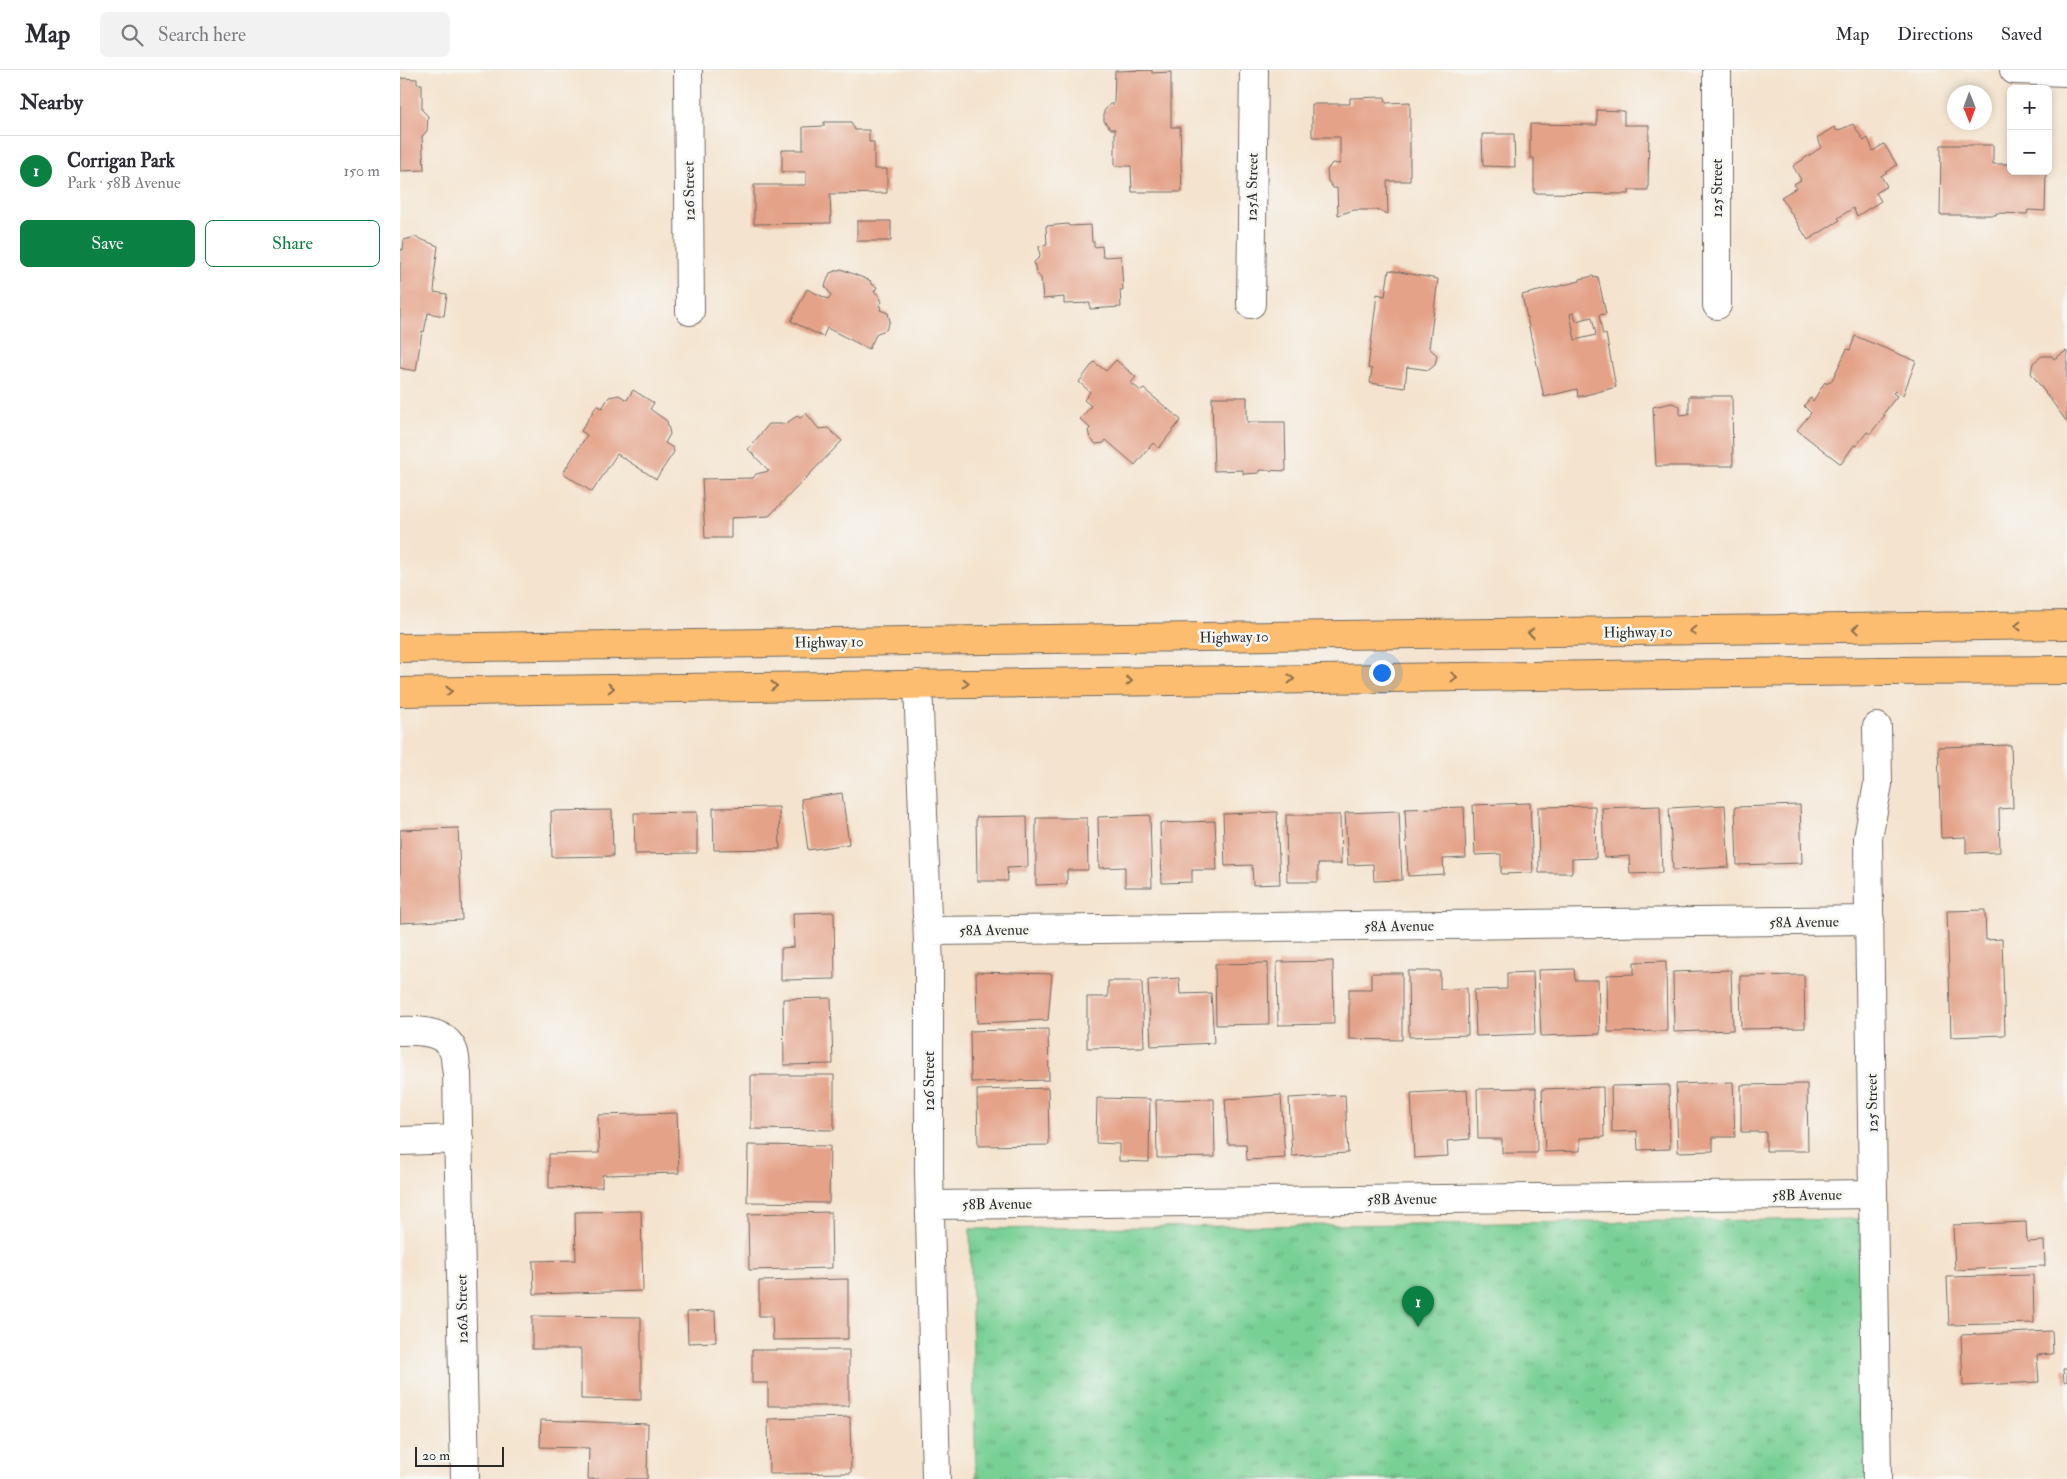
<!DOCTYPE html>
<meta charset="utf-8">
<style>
body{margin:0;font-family:"IM FELL Double Pica",serif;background:#f2f2f3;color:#2b2b33}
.controls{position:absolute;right:15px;top:15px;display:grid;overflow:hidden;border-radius:8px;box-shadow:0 2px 8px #0003}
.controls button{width:45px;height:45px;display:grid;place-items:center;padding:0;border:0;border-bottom:1px solid #e1e1e2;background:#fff;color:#2b2b33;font:25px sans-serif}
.compass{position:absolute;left:1547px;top:15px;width:45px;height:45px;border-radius:50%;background:#fff;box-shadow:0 2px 8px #0003;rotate:179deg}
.scale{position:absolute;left:15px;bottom:12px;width:89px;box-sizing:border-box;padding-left:5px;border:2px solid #2b2b2b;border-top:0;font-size:14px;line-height:18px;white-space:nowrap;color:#2b2b2b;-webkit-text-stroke:4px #f6f6f2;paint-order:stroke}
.you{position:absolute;left:981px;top:602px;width:18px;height:18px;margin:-12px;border:4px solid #fff;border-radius:50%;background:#1a73e8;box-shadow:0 0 0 8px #1a73e833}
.badge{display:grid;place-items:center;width:32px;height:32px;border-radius:50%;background:#0b8043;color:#fff;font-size:16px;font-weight:700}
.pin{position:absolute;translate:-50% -41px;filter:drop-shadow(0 1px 2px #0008)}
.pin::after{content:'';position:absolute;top:26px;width:18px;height:15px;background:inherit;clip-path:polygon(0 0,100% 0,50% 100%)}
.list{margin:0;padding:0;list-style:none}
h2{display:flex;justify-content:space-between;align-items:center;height:65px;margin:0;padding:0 20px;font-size:21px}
h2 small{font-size:16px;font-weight:400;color:#7c7c81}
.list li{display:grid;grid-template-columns:32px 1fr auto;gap:15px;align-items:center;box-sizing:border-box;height:70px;padding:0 20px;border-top:1px solid #e1e1e2}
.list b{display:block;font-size:19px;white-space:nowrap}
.list p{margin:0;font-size:16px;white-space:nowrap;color:#7c7c81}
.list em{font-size:16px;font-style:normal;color:#7c7c81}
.actions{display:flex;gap:10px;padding:15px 20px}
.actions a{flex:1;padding:11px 0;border:1px solid #0b8043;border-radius:8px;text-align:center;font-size:18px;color:#0b8043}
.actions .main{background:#0b8043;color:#fff}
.icon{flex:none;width:28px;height:28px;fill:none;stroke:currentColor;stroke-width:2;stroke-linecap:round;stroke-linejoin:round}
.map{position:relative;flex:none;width:1667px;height:1409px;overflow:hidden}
header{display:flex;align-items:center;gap:30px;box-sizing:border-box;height:70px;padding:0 25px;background:#fff;border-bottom:1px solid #e1e1e2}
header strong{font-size:24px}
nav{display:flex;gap:28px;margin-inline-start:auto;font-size:18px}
.search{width:350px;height:45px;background:#f2f2f3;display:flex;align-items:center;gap:12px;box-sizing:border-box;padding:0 18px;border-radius:8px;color:#7c7c81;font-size:19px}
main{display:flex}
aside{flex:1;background:#fff}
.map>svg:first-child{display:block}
.park{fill:url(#park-tufts);stroke:#527e60}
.building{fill:#e4a288;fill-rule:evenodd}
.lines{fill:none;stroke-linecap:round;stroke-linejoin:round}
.minor-casing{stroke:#716b64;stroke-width:30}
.highway-casing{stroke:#716b64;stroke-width:30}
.minor{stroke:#fff;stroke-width:28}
.highway{stroke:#fcbd6f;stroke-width:28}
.oneway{stroke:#896d4a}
.labels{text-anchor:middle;stroke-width:5;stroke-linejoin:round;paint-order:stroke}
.street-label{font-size:15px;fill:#2b2b2b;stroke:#f6f6f2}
</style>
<header>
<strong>Map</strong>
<div class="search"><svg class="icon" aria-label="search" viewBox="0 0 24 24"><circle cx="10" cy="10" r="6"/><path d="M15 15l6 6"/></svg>Search here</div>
<nav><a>Map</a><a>Directions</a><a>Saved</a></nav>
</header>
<main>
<aside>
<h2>Nearby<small></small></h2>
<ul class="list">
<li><span class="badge">1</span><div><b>Corrigan Park</b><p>Park · 58B Avenue</p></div><em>150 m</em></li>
</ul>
<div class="actions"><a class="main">Save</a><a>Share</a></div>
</aside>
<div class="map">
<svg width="1667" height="1409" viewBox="0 0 1667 1409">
<defs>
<pattern id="park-tufts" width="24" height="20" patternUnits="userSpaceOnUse" patternTransform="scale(1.25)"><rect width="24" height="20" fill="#78d095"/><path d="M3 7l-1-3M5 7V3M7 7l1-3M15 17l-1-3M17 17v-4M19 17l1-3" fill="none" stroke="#63a97a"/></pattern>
</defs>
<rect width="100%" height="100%" fill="#f6f6f2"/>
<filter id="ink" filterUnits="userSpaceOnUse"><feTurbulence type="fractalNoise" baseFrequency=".02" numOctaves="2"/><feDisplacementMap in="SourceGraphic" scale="10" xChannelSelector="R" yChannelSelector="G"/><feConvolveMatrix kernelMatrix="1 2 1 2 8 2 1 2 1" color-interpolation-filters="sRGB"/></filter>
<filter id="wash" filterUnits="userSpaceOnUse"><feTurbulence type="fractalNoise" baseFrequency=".0096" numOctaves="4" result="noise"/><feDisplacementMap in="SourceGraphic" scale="20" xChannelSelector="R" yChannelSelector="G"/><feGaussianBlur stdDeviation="1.12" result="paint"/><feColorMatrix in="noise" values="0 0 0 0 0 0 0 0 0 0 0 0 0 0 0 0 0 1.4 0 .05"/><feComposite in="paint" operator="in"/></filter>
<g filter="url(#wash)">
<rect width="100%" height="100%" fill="#f4e3ce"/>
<path class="park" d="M1462,1149L1466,1409H576L570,1159Z"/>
<g id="blocks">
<path class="building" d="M752,0V3L771,2V57H780L782,122H732L731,96H715V59H711L704,51V41L710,34H714L715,1Z
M0,8L17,9V14H22V40L28,46L27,61L22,66L24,100L0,101Z
M985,27L986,33L1010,32V111H987L988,144L977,140H954L938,145L937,118H933L928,111L927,100L932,93L940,94V67H912V34H950V28Z
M1197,40L1224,41V55H1249L1248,120H1229V124L1134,123V88H1130V54L1197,55Z
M424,52H451L455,60H469V72H474V99H487V123L430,124L431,153L354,154V115H406V102H382V80H403V57L424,56Z
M1453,54L1464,71L1468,68L1473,81L1484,74L1497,95L1481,106L1487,116L1476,123L1481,131L1457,146L1453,138L1438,148L1440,150L1408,170L1381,127L1396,118L1394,114L1401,110L1393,96L1422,77L1417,68L1434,57L1437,61Z
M1082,64H1114L1115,97L1083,96Z
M1541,75H1593V94H1611V101H1646L1645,141L1628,140L1627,144L1596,143V145H1540Z
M457,151H491V171H457Z
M668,154L669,156L691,155L692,172H694V177L702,176L703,187L721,186L723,220H720L721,237L690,239V233L664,234V227L643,229L641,208L636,203L634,192L640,187L639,176L647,175L646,156Z
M15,167L38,176L34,206L35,210L34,222L47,224L44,246L28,243L24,262L22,261L16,301L0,298V179L3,180L4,170Z
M441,199L471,211L470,213L477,217L474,222L478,224L482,232L479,236L481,237L480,240L488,243L490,251L486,260L477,263L469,279L427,258L423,267L391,251L407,219L428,229L431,225L425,216L430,203Z
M989,200L1038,209L1029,278L1037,285L1035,295L1029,300L1007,297L1005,318L970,313L972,299L968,298L977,224L985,226Z
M1193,206L1194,208L1198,207L1206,244L1199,245L1203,265L1206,264L1216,317L1178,327L1177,319L1144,327L1122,225L1180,211V209ZM1174,243L1176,251L1192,247L1196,265L1175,270L1170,244Z
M1455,266L1516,291L1503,325L1495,321L1493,323L1497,326L1483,344L1485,345L1470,364L1467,362L1456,376L1454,375L1441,394L1397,360L1411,343L1404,336L1410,328L1413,331L1425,312L1427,314L1429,311L1431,312L1447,279L1450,280Z
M1666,281L1667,282V352L1631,303L1633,293L1642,286H1652L1654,289Z
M716,290L736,307L731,313L741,321L744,319L781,350L759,378L753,373L735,395L706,370L704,373L696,374L690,368L688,361L690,358L680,349L691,336L684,330L690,322L679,312L694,292L706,301Z
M233,320L254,333L250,339L267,351L270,364L265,373L273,378L274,382L256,409L217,384L192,422L163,403L187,365L181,361L197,335L202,338L209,327L219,325L227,330Z
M1289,326H1332L1333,396H1256L1253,337L1272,333L1280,336V345L1289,344Z
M812,327H847V352H885L886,401L859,400V403L843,404V400L814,401Z
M406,343L419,359L428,358L442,371L369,446L331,448V468H305L302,409L353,408L356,404L369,401L348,379L369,354H385L397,346L400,348Z
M1611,675L1613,738L1599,739L1600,782L1566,783V767L1541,768L1538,677Z
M442,723L449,774L408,780L401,729Z
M1130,733L1133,803L1101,804V784L1075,785L1073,735Z
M1325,735L1329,797L1273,800L1269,738Z
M1400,735L1402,793L1337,795L1335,737Z
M1195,736L1196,788L1172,789V803H1139L1138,737Z
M1260,736L1262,803L1230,804L1229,786L1204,788L1202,738Z
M379,737L380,779L314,780L313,738Z
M1064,737L1066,788L1043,789L1044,804L1008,806L1005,739Z
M212,740L213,786L152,787L151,741Z
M999,741L1002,810L974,811L973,794L948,795L945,743Z
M297,742V783L235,784L234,743Z
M877,742L880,814L853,815L852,795L825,796L823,744Z
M750,745L752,817H725V797L699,798L698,747Z
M886,745H940L941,794H918V812H887Z
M627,746L628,797L607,798L608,811H577L576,747Z
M636,748H687L688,800H667V814L636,815Z
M815,751L817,800H792V812L762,813L760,753Z
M58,758L62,850L0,853V760Z
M1585,840L1586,870L1602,869L1605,965L1551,967L1547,841Z
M434,842L435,909L381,910V878L394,877L393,843Z
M933,891L934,954L878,955L877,892Z
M1266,891L1267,961L1208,962L1207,905L1234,904V892Z
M868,893L869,954L816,955L815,894Z
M1174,899L1175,910H1198L1200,964L1141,966L1138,900Z
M1331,900L1333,960L1274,962L1273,902Z
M1008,901H1040V919L1067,918L1068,965L1009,967Z
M576,902L652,904L648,950L577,953Z
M1133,902L1135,964L1076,966L1074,920L1107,919V903Z
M971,903H1002V970L949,969V919H971Z
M1404,905L1405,958L1341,959L1340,906Z
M779,908L780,924L811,923L814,973L751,976L748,910Z
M708,911H742L744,977L687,978V927H708Z
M431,928L433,994L384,995L383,929Z
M648,959L649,1010L571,1012L570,961Z
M351,1005H434V1060L351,1059Z
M1333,1012L1335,1067H1313V1081L1278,1082L1276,1014Z
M1407,1014L1408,1081H1366V1062H1341V1015Z
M1269,1015L1270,1079L1238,1080L1237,1061L1212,1062L1211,1016Z
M1203,1017L1204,1067L1180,1068V1081L1145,1082L1142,1019Z
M648,1018L649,1075L578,1076L577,1020Z
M1136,1018L1137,1083H1102V1069H1078L1077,1019Z
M1067,1020L1070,1069L1047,1071L1048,1086L1014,1088L1011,1023Z
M881,1025L885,1088L847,1090L846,1074H828L825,1029Z
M945,1025L948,1083L892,1086L889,1028Z
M697,1028L750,1029L749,1092L719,1091V1074L696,1073Z
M814,1029L815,1087L757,1088L756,1030Z
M277,1043L279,1103L202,1105V1117L149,1118V1084L199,1083L198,1045Z
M348,1075L430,1076L429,1133L347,1132Z
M241,1141L243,1221L134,1224L133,1191L176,1190L175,1142Z
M431,1142L432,1198L349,1200L348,1144Z
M1626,1152L1627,1172L1644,1171L1645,1196L1555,1200L1553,1155Z
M1633,1205L1634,1253L1549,1255L1547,1207Z
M448,1209V1269L373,1270L372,1246H359V1211Z
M315,1241L316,1272L288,1273L287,1242Z
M132,1246L241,1247V1330L181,1329V1279H132Z
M1652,1261L1653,1284L1637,1285L1639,1312L1563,1316L1561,1265Z
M352,1280H449V1336H368V1313H352Z
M1663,1299H1667V1311L1664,1312Z
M450,1347L451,1403L369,1404L368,1349Z
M141,1350L248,1354L247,1409H188L189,1378L140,1377Z"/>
</g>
</g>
<g filter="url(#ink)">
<use href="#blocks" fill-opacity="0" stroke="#716b64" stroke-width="1"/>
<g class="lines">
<defs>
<path id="minor" d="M288,0L290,241
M1317,0V235
M1614,0L1667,2
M851,234L854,0
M518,614L529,898V1101L536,1409
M528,861L1470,850
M0,961C17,960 45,961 53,980C56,986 55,996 57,1003L65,1409
M0,1071L59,1069
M531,1135L1473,1124
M1477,1409L1468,768L1478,714L1477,657"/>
<path id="highway" d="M0,578L1667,555
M0,622L1481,601L1667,600"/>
</defs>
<use href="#minor" class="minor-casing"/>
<use href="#highway" class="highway-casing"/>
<use href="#minor" class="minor"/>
<use href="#highway" class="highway"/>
</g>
<defs><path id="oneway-chevron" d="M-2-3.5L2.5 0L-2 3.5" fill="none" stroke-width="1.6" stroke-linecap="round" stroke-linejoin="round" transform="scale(1.25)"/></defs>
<g class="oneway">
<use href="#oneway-chevron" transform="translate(1618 556) rotate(179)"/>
<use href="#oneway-chevron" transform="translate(1456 559) rotate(179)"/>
<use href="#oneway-chevron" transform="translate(1293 561) rotate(179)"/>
<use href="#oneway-chevron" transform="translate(1131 563) rotate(179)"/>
<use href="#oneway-chevron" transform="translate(1054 607) rotate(-1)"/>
<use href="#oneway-chevron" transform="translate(891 609) rotate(-1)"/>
<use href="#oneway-chevron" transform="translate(729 611) rotate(-1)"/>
<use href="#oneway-chevron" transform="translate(566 613) rotate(-1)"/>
<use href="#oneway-chevron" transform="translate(374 616) rotate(-1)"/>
<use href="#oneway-chevron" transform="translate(211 618) rotate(-1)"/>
<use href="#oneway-chevron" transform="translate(49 621) rotate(-1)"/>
</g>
</g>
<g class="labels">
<g class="street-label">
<text transform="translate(852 117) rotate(-89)" y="5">125A Street</text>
<text transform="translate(1317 118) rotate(-90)" y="5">125 Street</text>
<text transform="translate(289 121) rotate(-91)" y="5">126 Street</text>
<text transform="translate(1238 562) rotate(-1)" y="5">Highway 10</text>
<text transform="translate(834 567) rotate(-1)" y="5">Highway 10</text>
<text transform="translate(429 572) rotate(-1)" y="5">Highway 10</text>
<text transform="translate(1404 852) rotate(-1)" y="5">58A Avenue</text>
<text transform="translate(999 856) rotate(-1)" y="5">58A Avenue</text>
<text transform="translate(594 860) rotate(-1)" y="5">58A Avenue</text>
<text transform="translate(529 1011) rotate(-90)" y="5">126 Street</text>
<text transform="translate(1472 1033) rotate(-91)" y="5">125 Street</text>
<text transform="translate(1407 1125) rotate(-1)" y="5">58B Avenue</text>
<text transform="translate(1002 1129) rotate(-1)" y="5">58B Avenue</text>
<text transform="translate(597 1134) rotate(-1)" y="5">58B Avenue</text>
<text transform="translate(62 1239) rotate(-91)" y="5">126A Street</text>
</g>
</g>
</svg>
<div class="controls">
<button>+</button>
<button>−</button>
</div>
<svg class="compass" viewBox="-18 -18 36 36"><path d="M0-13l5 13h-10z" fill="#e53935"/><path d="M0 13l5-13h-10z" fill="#7c7c81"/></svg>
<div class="scale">20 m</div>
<div class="you"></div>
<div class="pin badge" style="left:1018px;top:1257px">1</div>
</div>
</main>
